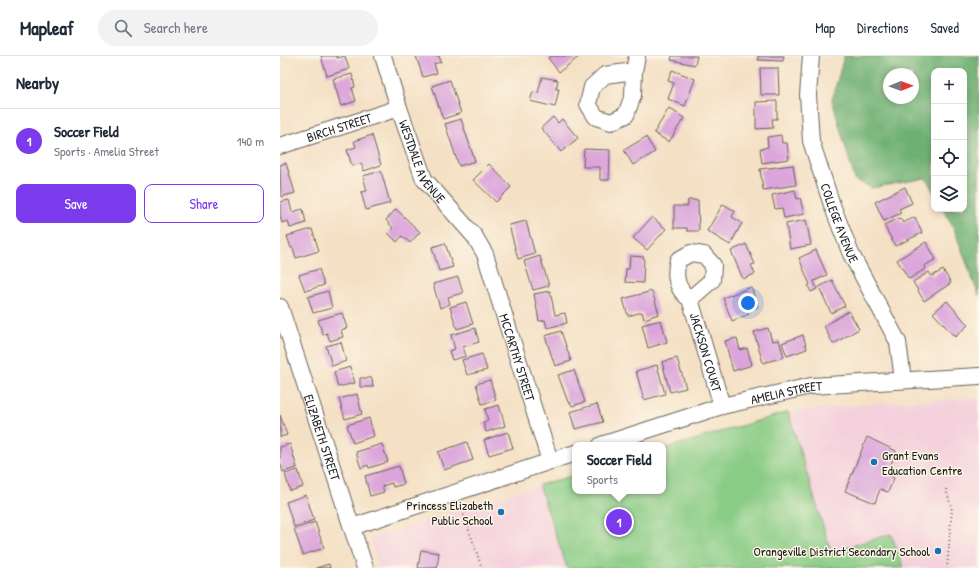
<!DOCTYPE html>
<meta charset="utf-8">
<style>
body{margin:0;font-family:"Patrick Hand",sans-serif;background:#f2f2f3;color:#1f2937}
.controls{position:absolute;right:12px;top:12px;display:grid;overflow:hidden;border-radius:8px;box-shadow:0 2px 6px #0003}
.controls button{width:36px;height:36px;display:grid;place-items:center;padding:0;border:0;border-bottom:1px solid #e0e1e3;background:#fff;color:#1f2937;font:20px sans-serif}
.compass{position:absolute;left:603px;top:12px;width:36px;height:36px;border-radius:50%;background:#fff;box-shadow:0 2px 6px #0003;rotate:89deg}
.you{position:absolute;left:468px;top:247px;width:14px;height:14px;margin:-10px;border:3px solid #fff;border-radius:50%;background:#1a73e8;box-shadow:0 0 0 6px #1a73e833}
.badge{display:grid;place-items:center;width:26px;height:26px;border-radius:50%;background:#7c3aed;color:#fff;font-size:13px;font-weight:700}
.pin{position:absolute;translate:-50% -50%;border:2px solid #fff;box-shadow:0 1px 4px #0006}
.popup{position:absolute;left:292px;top:386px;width:94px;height:52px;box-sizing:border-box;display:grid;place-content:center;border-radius:8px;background:#fff;filter:drop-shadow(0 1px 3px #0005);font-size:13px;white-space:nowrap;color:#747a83}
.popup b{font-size:15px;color:#1f2937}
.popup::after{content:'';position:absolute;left:50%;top:100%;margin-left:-8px;border:8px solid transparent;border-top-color:#fff}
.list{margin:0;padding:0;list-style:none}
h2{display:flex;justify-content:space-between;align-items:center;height:52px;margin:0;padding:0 16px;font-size:17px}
h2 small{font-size:13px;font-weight:400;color:#747a83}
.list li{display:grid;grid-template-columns:26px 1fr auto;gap:12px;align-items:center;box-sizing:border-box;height:64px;padding:0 16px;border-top:1px solid #e0e1e3}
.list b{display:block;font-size:15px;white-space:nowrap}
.list p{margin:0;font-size:13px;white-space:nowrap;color:#747a83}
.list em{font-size:13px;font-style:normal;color:#747a83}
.actions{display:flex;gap:8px;padding:12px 16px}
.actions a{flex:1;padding:9px 0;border:1px solid #7c3aed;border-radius:8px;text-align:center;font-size:14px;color:#7c3aed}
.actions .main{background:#7c3aed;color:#fff}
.icon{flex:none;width:22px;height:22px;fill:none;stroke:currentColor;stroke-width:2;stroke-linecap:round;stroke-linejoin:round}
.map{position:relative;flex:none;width:699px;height:512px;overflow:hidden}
header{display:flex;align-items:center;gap:24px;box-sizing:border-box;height:56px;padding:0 20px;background:#fff;border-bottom:1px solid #e0e1e3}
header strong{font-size:19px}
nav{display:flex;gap:22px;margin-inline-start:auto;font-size:14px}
.search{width:280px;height:36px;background:#f2f2f3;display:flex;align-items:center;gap:10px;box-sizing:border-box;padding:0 14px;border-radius:22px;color:#747a83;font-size:15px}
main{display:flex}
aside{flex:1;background:#fff}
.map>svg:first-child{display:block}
.built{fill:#f4cfdc}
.green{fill:#89cc85;stroke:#527450}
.forest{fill:#6eb072;stroke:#456647;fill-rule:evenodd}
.building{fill:#dba5db}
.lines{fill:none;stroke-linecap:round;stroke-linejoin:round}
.minor-casing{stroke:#686157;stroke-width:18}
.path{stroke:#686157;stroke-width:2;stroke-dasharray:1 3;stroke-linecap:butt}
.minor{stroke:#fff;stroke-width:16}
.poi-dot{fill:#1f6fb2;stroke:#fcf5e5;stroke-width:1.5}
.labels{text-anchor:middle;stroke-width:3;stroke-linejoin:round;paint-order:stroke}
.street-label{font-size:13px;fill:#1c1c1c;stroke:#fcf5e5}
.poi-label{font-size:13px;fill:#1c1c1c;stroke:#fcf5e5;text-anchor:end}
</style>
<header>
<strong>Mapleaf</strong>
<div class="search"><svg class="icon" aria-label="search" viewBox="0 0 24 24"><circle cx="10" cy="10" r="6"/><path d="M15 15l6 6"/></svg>Search here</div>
<nav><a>Map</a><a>Directions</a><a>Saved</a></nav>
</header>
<main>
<aside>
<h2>Nearby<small></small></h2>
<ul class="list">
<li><span class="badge">1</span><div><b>Soccer Field</b><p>Sports · Amelia Street</p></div><em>140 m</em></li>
</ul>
<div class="actions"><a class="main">Save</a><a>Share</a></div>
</aside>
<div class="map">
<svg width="699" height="512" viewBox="0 0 699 512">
<rect width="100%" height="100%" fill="#fcf5e5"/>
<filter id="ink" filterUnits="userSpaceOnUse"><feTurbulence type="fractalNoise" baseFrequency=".025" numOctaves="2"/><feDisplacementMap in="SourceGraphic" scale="8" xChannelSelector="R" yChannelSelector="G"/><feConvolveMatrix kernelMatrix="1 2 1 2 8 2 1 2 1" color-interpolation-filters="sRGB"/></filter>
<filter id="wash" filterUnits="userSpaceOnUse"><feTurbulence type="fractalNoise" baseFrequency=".012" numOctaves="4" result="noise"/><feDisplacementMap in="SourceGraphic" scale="16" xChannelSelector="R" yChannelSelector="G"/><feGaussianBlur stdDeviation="0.9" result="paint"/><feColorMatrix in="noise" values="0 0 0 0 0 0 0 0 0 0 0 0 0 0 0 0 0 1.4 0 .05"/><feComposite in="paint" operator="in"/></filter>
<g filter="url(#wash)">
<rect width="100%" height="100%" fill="#f4e0c4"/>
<path class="built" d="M699,342V512H624L611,478L551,496L508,356L602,347Z
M259,429L287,512H99L90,483Z"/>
<path class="green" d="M508,356L551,496L611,478L624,512H287L259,429L295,419V435H383V393Z"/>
<path class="forest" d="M564,0H699V240L674,173L663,153H684V15H654V137L646,122L592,132L575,124L552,44ZM609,18H633V42H609Z"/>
<g id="blocks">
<path class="building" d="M41,0H57V2L65,0L69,13L47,20Z
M136,0H159L161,6L154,8L157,17L143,21Z
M271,0H300L279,16L268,2Z
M392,0H417L415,9L391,4Z
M478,0H504L503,5L478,4Z
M480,12H498L499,39H481Z
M392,14L415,23L405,50L388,43L394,27L388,25Z
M72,18L75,31L72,32L76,45L61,50L53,23Z
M262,21L278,24L276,33H279L275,51L250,45L253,36L258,37Z
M170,24L181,57L163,63L152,30Z
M497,45V63H492L493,72L476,73V46Z
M389,52L404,62L389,86L374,77Z
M273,61L278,67L282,63L298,82L281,96L261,72Z
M181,63L195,105L179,110L165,68Z
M92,79L101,109L84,115L81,107L72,110L67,94L76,91L74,85Z
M501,79L502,87H507L509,103L482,107L480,93L488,91L487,81Z
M366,81L375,96L353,109L344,94Z
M304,93L330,94L329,124H320V111H303Z
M6,107L15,137L1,141L0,109Z
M209,108L231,131L216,146L193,124Z
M513,109L516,129L483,134L480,113Z
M101,115L110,147L86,154L81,136L87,135L83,120Z
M625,131L632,147L619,153L621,157L604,165L595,146Z
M515,134L517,143L520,142L524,158L504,162L502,152L495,153L492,139Z
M9,144L12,156L23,153L26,167L10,172L8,165L2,167L0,159V146Z
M408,144H418L419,175H407V172H394V150H408Z
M443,148L455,155L452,161L462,167L450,189L427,175Z
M116,153L140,176L130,187L122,180L117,186L108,177L113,172L106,164Z
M372,161L386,173L367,194L353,182Z
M635,161L642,177L615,190L604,169L620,162L623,167Z
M526,164L531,189L510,193L506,168Z
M246,165L255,198L238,203L229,169Z
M32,173L39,195L16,202L13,192H11L7,180Z
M646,186L656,203L644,210L645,213L629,223L617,204Z
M165,187L173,211L159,215L152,191Z
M466,188L475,208L471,209L475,218L463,223L451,195Z
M536,194L547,219L534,225L537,233L531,236L528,230L530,229L519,202Z
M260,200L269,230L253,234L244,205Z
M350,200L364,201L363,227L345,226L346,213H349Z
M39,213L44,229L25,235L19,219Z
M663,214L671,227L644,245L633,226L649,216L652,220Z
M178,221L183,237L168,241L170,248L160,252L153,228Z
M552,224L565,250L551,257L539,231Z
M471,231L478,251L468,255L469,258L452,265L443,242Z
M48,235L52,252L33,257L28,241Z
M270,235L275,259L285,257L287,267L267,272L265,264L259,265L254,238Z
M372,235L379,258L364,263L362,256L348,260L343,243Z
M667,245L688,269L675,281L653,257Z
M186,246L193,268L177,273L170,251Z
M569,255L579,273L553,288L544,270Z
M62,257L67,272L61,274L63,281L50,285L47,277L43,279L38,264Z
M381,264L387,286L368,292L362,269Z
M195,272L199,286L183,291L186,300L172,304L169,295L175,293L171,279Z
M488,272L492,285L499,284L504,301L483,307L474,276Z
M281,275L291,305L275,310L265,280Z
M523,279L527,293L507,300L502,287Z
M457,282L460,294L467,292L472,309L453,315L445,285Z
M61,286L66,305L52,310L46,290Z
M202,298L207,314L187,319L182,304Z
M397,302L406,332L390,336L382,306Z
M377,309L385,338L364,344L356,315Z
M70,311L75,327L58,331L54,316Z
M294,314L305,346L292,350L290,346H288L278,319Z
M80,322H92L93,331H80Z
M210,324L216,344L202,348L196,328Z
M77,338L82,358L65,363L59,343Z
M317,348L323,366L295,373L290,356Z
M219,349L225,370L206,376L203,366L208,365L205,353Z
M0,359L7,379L0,381Z
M89,362L94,380L73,387L67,369Z
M228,376L233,392L209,399L204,384Z
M587,381L616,395L607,418L614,422L608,436L600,433L595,447L565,435Z
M187,386L193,404L164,414L158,396Z
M10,388L17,412L3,416L0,406V391Z
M102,388L108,406L89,412L88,409L81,412L76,396Z
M119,410L124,428L113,431L112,427L102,430L104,436L90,440L85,420Z
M18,414L23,431L10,435L5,418Z
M26,439L34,464L14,471L6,446Z
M35,466L44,492L23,499L14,473Z
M141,494L159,497L157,512H138Z
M49,508L50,512H36Z"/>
</g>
</g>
<g filter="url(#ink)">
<use href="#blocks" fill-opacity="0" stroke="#686157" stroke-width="1"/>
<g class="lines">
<defs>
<g id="minor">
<path id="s1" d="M103,0L119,52L144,123L195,181L205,198L270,405"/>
<path id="s2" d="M531,0L528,39L531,85L552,149L571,198L618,286L623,324"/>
<path d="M354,15L325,19L312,31L308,48L316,61L331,66L346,59L353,39L354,15L357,0"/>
<path id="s3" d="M0,90L119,52"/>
<path id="s4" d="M410,243L432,224L433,209L424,199L411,197L398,204C394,220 396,233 410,243L442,350"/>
<path id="s5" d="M0,251L85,512"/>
<path id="s6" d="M321,389L442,350L531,330L699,320"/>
<path d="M72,471L295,397"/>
</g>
</defs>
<use href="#minor" class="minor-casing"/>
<path class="path" d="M666,433L672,454L667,512
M181,451L202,512"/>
<use href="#minor" class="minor"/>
</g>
</g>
<g class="poi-dot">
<circle cx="594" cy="406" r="4"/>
<circle cx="221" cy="456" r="4"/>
<circle cx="658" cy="495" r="4"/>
</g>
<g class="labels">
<g class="street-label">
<text dy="5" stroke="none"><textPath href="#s3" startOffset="62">BIRCH STREET</textPath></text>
<text dy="5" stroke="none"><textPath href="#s1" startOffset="113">WESTDALE AVENUE</textPath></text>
<text dy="5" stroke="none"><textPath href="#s2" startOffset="172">COLLEGE AVENUE</textPath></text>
<text dy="5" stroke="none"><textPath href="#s4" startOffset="185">JACKSON COURT</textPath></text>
<text dy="5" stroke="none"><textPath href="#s1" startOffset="335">MCCARTHY STREET</textPath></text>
<text dy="5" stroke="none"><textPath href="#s6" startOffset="193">AMELIA STREET</textPath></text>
<text dy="5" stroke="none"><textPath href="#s5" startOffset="137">ELIZABETH STREET</textPath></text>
</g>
<g class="poi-label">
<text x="602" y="404" text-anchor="start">Grant Evans<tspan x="602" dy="15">Education Centre</tspan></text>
<text x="213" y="454">Princess Elizabeth<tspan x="213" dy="15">Public School</tspan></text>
<text x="650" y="500">Orangeville District Secondary School</text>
</g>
</g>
</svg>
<div class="controls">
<button>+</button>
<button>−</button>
<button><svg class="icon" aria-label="locate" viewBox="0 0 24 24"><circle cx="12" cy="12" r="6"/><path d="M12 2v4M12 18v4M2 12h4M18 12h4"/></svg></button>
<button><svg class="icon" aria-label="layers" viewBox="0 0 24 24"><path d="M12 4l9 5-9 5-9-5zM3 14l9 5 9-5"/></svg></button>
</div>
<svg class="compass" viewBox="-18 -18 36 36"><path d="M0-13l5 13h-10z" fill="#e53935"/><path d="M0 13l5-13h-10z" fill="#747a83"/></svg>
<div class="you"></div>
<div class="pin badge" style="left:339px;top:466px">1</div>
<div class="popup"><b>Soccer Field</b>Sports</div>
</div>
</main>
